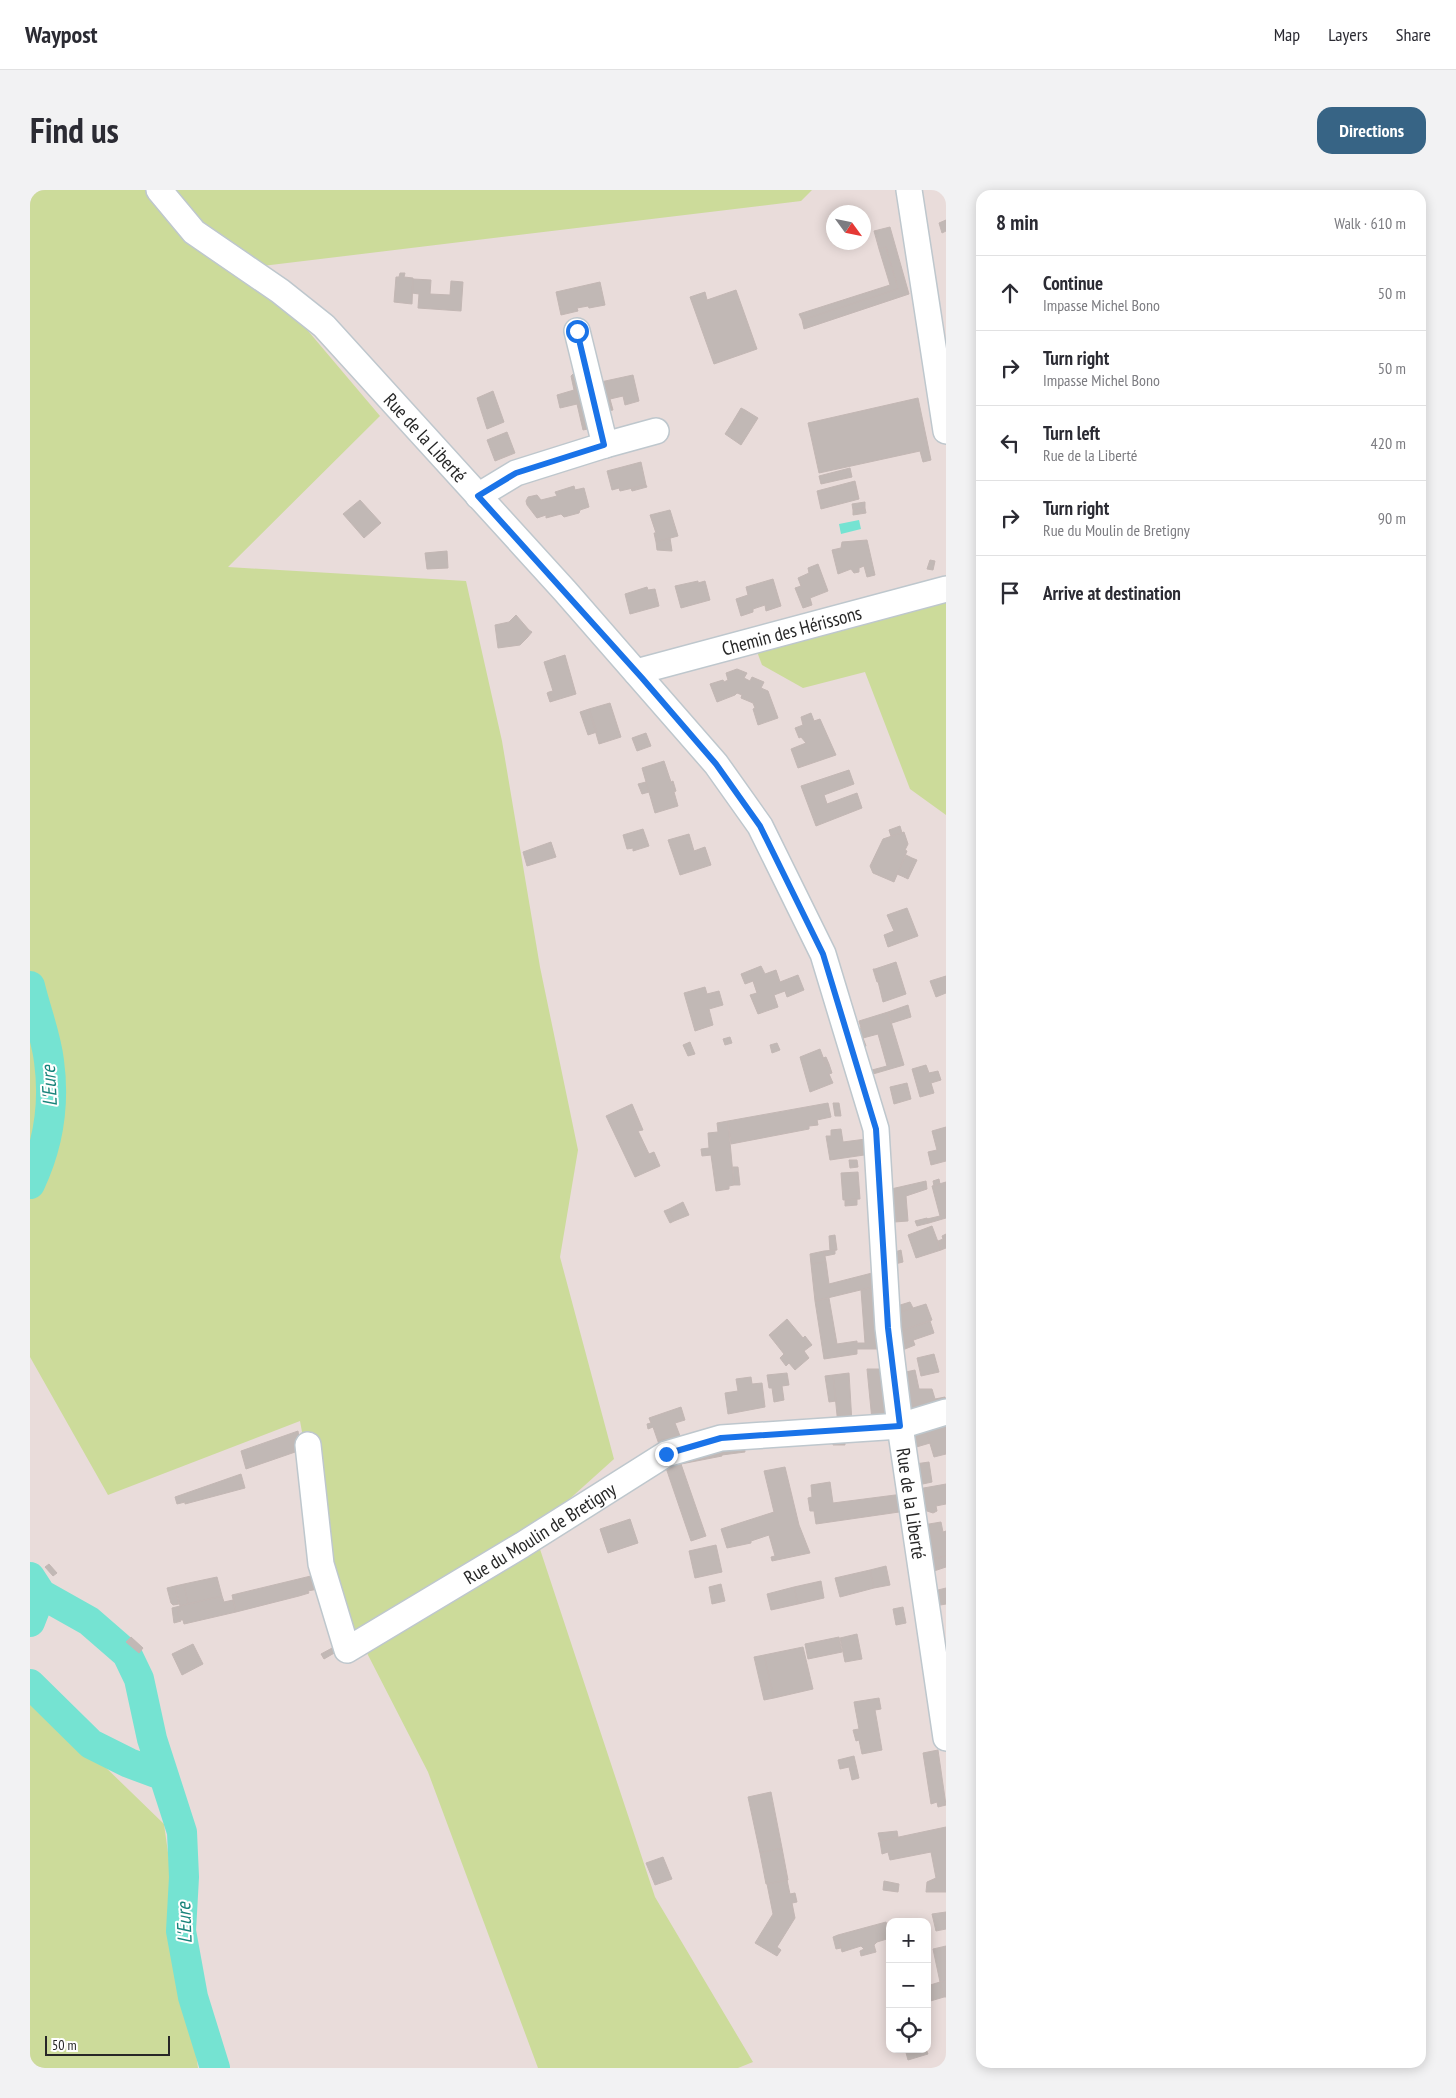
<!DOCTYPE html>
<meta charset="utf-8">
<style>
body{margin:0;font-family:"PT Sans Narrow",sans-serif;background:#f2f2f3;color:#2b2b33}
.controls{position:absolute;right:15px;bottom:15px;display:grid;overflow:hidden;border-radius:10px;box-shadow:0 2px 12px #0003}
.controls button{width:45px;height:45px;display:grid;place-items:center;padding:0;border:0;border-bottom:1px solid #e1e1e2;background:#fff;color:#2b2b33;font:25px sans-serif}
.compass{position:absolute;left:796px;top:15px;width:45px;height:45px;border-radius:50%;background:#fff;box-shadow:0 2px 12px #0003;rotate:123deg}
.scale{position:absolute;left:15px;bottom:12px;width:125px;box-sizing:border-box;padding-left:5px;border:2px solid #272727;border-top:0;font-size:14px;line-height:18px;white-space:nowrap;color:#272727;-webkit-text-stroke:4px #fff;paint-order:stroke}
.stop{position:absolute;width:15px;height:15px;margin:-11px;border:4px solid #1a73e8;border-radius:50%;background:#fff}
.stop.end{background:#1a73e8;border-color:#fff;box-shadow:0 1px 5px #0008}
.list{margin:0;padding:0;list-style:none}
h2{display:flex;justify-content:space-between;align-items:center;height:65px;margin:0;padding:0 20px;font-size:21px}
h2 small{font-size:16px;font-weight:400;color:#7c7c81}
.list li{display:grid;grid-template-columns:32px 1fr auto;gap:15px;align-items:center;box-sizing:border-box;height:75px;padding:0 20px;border-top:1px solid #e1e1e2}
.list b{display:block;font-size:19px;white-space:nowrap}
.list p{margin:0;font-size:16px;white-space:nowrap;color:#7c7c81}
.list em{font-size:16px;font-style:normal;color:#7c7c81}
.icon{flex:none;width:28px;height:28px;fill:none;stroke:currentColor;stroke-width:2;stroke-linecap:round;stroke-linejoin:round}
.map{position:relative;flex:none;width:916px;height:1878px;overflow:hidden;border-radius:15px}
header{display:flex;align-items:center;gap:30px;box-sizing:border-box;height:70px;padding:0 25px;background:#fff;border-bottom:1px solid #e1e1e2}
header strong{font-size:24px}
nav{display:flex;gap:28px;margin-inline-start:auto;font-size:18px}
.intro{display:flex;align-items:center;justify-content:space-between;box-sizing:border-box;height:120px;padding:0 30px}
h1{margin:0;font-size:35px}
.button{padding:12px 22px;border-radius:15px;background:#376485;color:#fff;font-size:18px;font-weight:700}
main{display:flex;gap:30px;padding:0 30px}
aside{flex:1;background:#fff;border-radius:15px;box-shadow:0 2px 12px #0003}
.map>svg:first-child{display:block}
.green{fill:#ccdb9a}
.water{fill:#75e3d2}
.lines{fill:none;stroke-linecap:round;stroke-linejoin:round}
.river{stroke:#75e3d2;stroke-width:30}
.building{fill:#c1b8b5;stroke:#c3b7b4}
.minor-casing{stroke:#bec7cd;stroke-width:28}
.minor{stroke:#fff;stroke-width:25}
.route{stroke:#1a73e8;stroke-width:6}
.labels{text-anchor:middle;stroke-width:4;stroke-linejoin:round;paint-order:stroke}
.street-label{font-size:19px;fill:#272727;stroke:#fff}
.water-label{font-size:20px;font-style:italic;fill:#18847b;stroke:#fff}
</style>
<header>
<strong>Waypost</strong>
<nav><a>Map</a><a>Layers</a><a>Share</a></nav>
</header>
<div class="intro"><h1>Find us</h1><a class="button">Directions</a></div>
<main>
<div class="map">
<svg width="916" height="1878" viewBox="0 0 916 1878">
<rect width="100%" height="100%" fill="#e9dcda"/>
<path class="green" d="M0,0H782L771,11L224,77L350,226L198,377L436,391L472,551L510,777L548,960L530,1067L584,1269L504,1341L625,1707L723,1872L708,1878H508L398,1582L299,1389L270,1231L78,1305L0,1167Z
M916,412V625L880,599L835,482L773,498L732,475L726,459Z
M0,1504L134,1634L168,1878H0Z"/>
<path class="water" d="M829,330L831,339L811,344L809,334Z"/>
<g class="lines">
<path class="river" d="M0,796C6,821 16,846 19,871C25,915 19,954 0,994
M0,1387L11,1404L59,1431L97,1464L109,1489L122,1549L152,1642L154,1687L151,1741L163,1807L185,1878
M0,1432L11,1404
M0,1494L61,1554L99,1573L134,1586"/>
</g>
<path class="building" d="M916,30V41L912,43L909,33Z
M860,37L879,104L774,139L772,130L868,99L856,57L849,59L844,41Z
M856,57L868,99L772,130L769,124L860,95L849,59Z
M370,83H375L374,87L383,88L382,114L364,112L366,87H369Z
M383,89L401,90L400,104L420,105L421,91L433,92L431,121L388,118L389,104L382,103Z
M570,92L575,115L559,118L558,116L547,118L548,121L531,125L526,102Z
M706,100L727,159L684,174L660,107L675,102L677,110Z
M556,180L567,237L553,240L547,214L530,218L527,205L544,200L541,186L544,183Z
M603,185L609,211L595,215L593,206L580,209L583,220L573,222L566,193Z
M463,201L474,232L457,239L447,208Z
M888,208L901,270L893,272L890,261L789,283L778,233Z
M711,218L715,220L705,235L702,233Z
M715,220L728,228L711,255L695,244L702,233L705,235Z
M477,242L485,263L465,271L457,250Z
M611,272L616,295L590,301L589,298L582,300L577,281Z
M820,278L822,287L791,294L789,286Z
M825,291L829,309L791,319L787,301Z
M616,295L617,297L602,301L601,298Z
M544,296L545,300L554,298L559,317L550,320L549,323L534,327L531,324L516,328V325L507,328L497,315L496,311L498,307L507,305L511,310L527,306L525,302Z
M330,310L351,333L334,348L313,324Z
M835,312V318L823,320L822,314Z
M835,318L836,323L823,325V320Z
M640,320L648,346L626,352L624,343H626L620,325Z
M640,348L642,361L627,360L626,352Z
M837,350L845,385L837,387L834,376L829,378V382L824,383L821,379L808,384L802,360L811,358L812,352Z
M417,361L418,378L397,379L395,363Z
M900,370L905,371L903,380L897,379Z
M788,374L798,401L780,408L782,415L773,418L765,398L771,396L768,388L779,383L778,378Z
M743,389L751,416L736,421L735,415L723,419V422L711,426L706,409L718,405L716,397Z
M668,391V393L675,391L680,410L651,418L645,396Z
M617,397L618,400L625,399L629,416L600,424L595,404Z
M486,425L499,440L494,445L497,448L490,455L468,458L465,435L479,432Z
M499,440L502,442L497,448L494,445Z
M535,465L546,504L523,511L519,502L523,501L514,472Z
M707,479L717,483L714,488L720,491L722,487L734,492L731,498L738,501L748,528L728,535L723,519L725,518L723,513L711,508L712,505L707,503L705,505L687,512L680,494L693,490L694,492L698,490L696,483Z
M519,502L523,511L520,512L517,503Z
M580,513L591,547L569,554L559,519Z
M559,519L567,542L558,545L550,522Z
M781,523L784,531L790,529L806,565L768,578L761,559L776,553L771,547L769,548L765,538L773,535L771,527Z
M616,543L621,556L607,561L602,548Z
M634,571L641,592L643,591L646,601L644,602L648,616L625,623L612,578Z
M819,580L824,594L794,605L797,614L827,603L832,618L786,636L771,596Z
M616,592L619,602L612,604L608,594Z
M870,636L872,643L861,646L859,640Z
M613,639L619,656L603,661V658L597,659L593,645Z
M874,642L878,654L875,660L877,661L864,692L843,683L840,676L853,649Z
M659,644L664,661L675,657L681,675L650,685L638,650Z
M521,652L526,667L497,676L493,662Z
M876,665L882,668L883,671L877,686L874,687L867,684Z
M882,668L887,670L878,689L874,687L877,686L883,671Z
M877,718L888,746L858,757L854,745L864,741L857,725Z
M866,772L876,804L853,812L845,779Z
M731,776L735,784L746,780L750,792L768,785L774,800L757,807L755,801L744,805L748,817L728,824L720,805L727,803L723,791L715,794L711,784Z
M843,779H845L849,792H847Z
M916,786V803L906,807L900,791Z
M675,797L677,804L689,801L693,815L679,819L683,835L665,841L654,803Z
M878,815L881,827L862,833L858,822Z
M858,822L874,875L843,884L837,881L839,877L842,880L857,876L848,844L833,848L836,856L830,858L825,840L831,838L829,831Z
M700,847L702,853L695,855L693,849Z
M660,852L665,864L658,866L653,855Z
M747,853L750,860L742,863L740,855Z
M790,859L796,875L799,874L802,883L799,884L803,893L780,902L770,867Z
M796,867L799,874L796,875L793,868Z
M896,875L899,883L908,881L911,890L901,893L904,903L890,907L882,879Z
M877,893L881,909L864,914L860,897Z
M798,913L801,927L787,930L788,935L779,936V939L701,954L698,931Z
M803,913H809L811,926H805Z
M602,914L613,940L608,941L619,964L624,962L630,976L605,987L576,926Z
M698,931L704,995L699,996V999L686,1001L681,965L672,966L671,959L679,958L678,943L688,942L687,933Z
M916,937V971L901,975L898,962L907,960L902,941Z
M811,939L813,952L836,949L841,964L800,970L796,946H801V940Z
M819,970H827L828,977L820,978Z
M703,977H708L710,995H704Z
M828,982L830,1009L813,1010L811,983Z
M909,989L910,994L904,996L903,991Z
M896,991L897,999L876,1006L878,1031L864,1032L861,999Z
M916,992V1028L899,1033L897,1029L910,1026L902,996Z
M827,1009V1015L815,1016V1010Z
M653,1012L659,1025L644,1031L639,1019Z
M639,1019L644,1031L640,1033L634,1021Z
M897,1028L899,1033L887,1036L885,1031Z
M902,1036L911,1060L886,1068L878,1045Z
M916,1044V1058L911,1060L908,1051L913,1049L912,1046Z
M805,1045L807,1060L800,1061L799,1046Z
M805,1060V1064L795,1066L794,1061Z
M871,1060L873,1072L865,1074V1062Z
M794,1061L796,1072L781,1074L780,1064Z
M796,1072L799,1094L846,1082L847,1096L785,1111L781,1074Z
M847,1096L850,1159H827V1164L794,1169L785,1111L799,1108L807,1154L827,1151V1153H835L831,1100Z
M880,1112L883,1118L867,1123V1116Z
M896,1114L902,1130L868,1142L867,1123Z
M757,1129L773,1148L775,1146L782,1155L774,1161L779,1168L765,1180L759,1173L756,1176L750,1168L754,1164L739,1145Z
M900,1131L904,1143L869,1155L868,1142Z
M883,1150L885,1155L870,1161L869,1155Z
M904,1164L909,1182L891,1186L887,1168Z
M837,1179H851L856,1222L854,1225L842,1230Z
M885,1180L889,1199H902L905,1209L915,1207L916,1212L877,1222L871,1183Z
M757,1183L759,1195L752,1196L754,1210L744,1212L742,1198H739L737,1185Z
M819,1183L822,1233L808,1235L803,1185Z
M803,1185L806,1211L799,1212L795,1186Z
M721,1187L722,1194L732,1193L735,1217L698,1224L695,1203L708,1201L706,1189Z
M651,1217L655,1230L645,1233L652,1251L631,1260L623,1237L618,1239L617,1234L621,1233L619,1228Z
M916,1230V1264L904,1267L895,1237Z
M895,1237L900,1253L883,1258L881,1246Z
M268,1241L271,1260L216,1279L211,1261Z
M803,1248H815V1255H803Z
M714,1253L715,1262L692,1265L690,1256Z
M690,1256L692,1266L651,1274L676,1346L661,1351L634,1272Z
M899,1272L902,1292L888,1295L885,1274Z
M755,1277L769,1335L780,1363L742,1371L741,1367L745,1366L739,1345L721,1351V1353L697,1358L691,1339L744,1322L734,1281Z
M211,1284L215,1298L155,1314V1312L147,1314L145,1307Z
M800,1292L803,1313L873,1304L876,1321L786,1334L784,1321H780L778,1308L782,1307L781,1295Z
M916,1294V1314L906,1316L907,1321L903,1323L891,1319L888,1299Z
M600,1329L608,1353L578,1363L570,1339Z
M911,1332L913,1342L916,1341V1366L899,1370L893,1335Z
M686,1355L692,1382L665,1388L659,1361Z
M916,1366V1377L901,1382L899,1370Z
M19,1374L27,1383L23,1386L15,1377Z
M856,1376L860,1395L844,1398L840,1380Z
M840,1380L844,1398L810,1407L805,1388Z
M285,1385L288,1399L278,1401L279,1403L269,1406L206,1422L202,1405Z
M187,1387L192,1406L158,1414L154,1394Z
M791,1391L794,1408L768,1414L764,1397Z
M154,1394L158,1414L150,1416L145,1396Z
M691,1394L695,1411L682,1414L679,1397Z
M145,1396L149,1414L143,1415L141,1413L137,1398Z
M764,1397L768,1414L741,1420L737,1404Z
M916,1398V1414L905,1416L904,1401Z
M192,1406L194,1412L203,1410L206,1422L154,1434L153,1430H149L148,1423L150,1416Z
M150,1416L148,1423L149,1430L151,1431L144,1433L142,1418Z
M873,1417L876,1433L866,1435L863,1419Z
M827,1444L832,1469L815,1472L810,1448Z
M101,1447L113,1458L109,1463L96,1452Z
M809,1447L812,1462L778,1469L775,1454Z
M163,1454L173,1474L152,1485L142,1464Z
M304,1457L306,1462L294,1469L291,1464Z
M773,1457L783,1499L744,1508L734,1465Z
M734,1465L744,1508L734,1510L724,1467Z
M849,1508L851,1519L845,1520L852,1560L832,1564L829,1550L826,1551L823,1540L829,1539L824,1512Z
M908,1560L916,1615L908,1617L907,1612L901,1614L893,1563Z
M824,1566L829,1588L822,1590L819,1577L810,1579L808,1570Z
M741,1602L752,1658L730,1663L718,1607Z
M916,1637V1702H896L897,1692L906,1688L901,1662L860,1670L858,1662L852,1664L850,1651Z
M867,1641L868,1647L850,1651L848,1643Z
M752,1658L758,1690L736,1694L730,1663Z
M633,1667L642,1689L625,1695L616,1673Z
M757,1690L760,1704L765,1703L767,1712L762,1713L765,1728L747,1757L751,1760L747,1766L725,1753L743,1724L737,1694Z
M854,1691L869,1694L868,1702L853,1700Z
M916,1722V1739L906,1741L902,1724Z
M856,1732L860,1748L847,1752L844,1755L846,1762L831,1766L830,1761L834,1759L831,1756L812,1762L808,1745Z
M808,1745L811,1758L806,1759L803,1747Z
M916,1756V1791L910,1792L903,1759Z
M916,1791V1807H914L910,1792Z
M910,1792L914,1807L897,1812V1796Z
M875,1859H896L898,1864L878,1870Z"/>
<g class="lines">
<defs>
<g id="minor">
<path id="s1" d="M129,0L164,42L250,101L294,136L535,401L686,574L730,636L793,764L846,939L858,1138L870,1236L916,1548"/>
<path d="M879,0L916,241"/>
<path d="M547,141L575,255"/>
<path d="M448,306L486,283L575,255L626,241"/>
<path id="s2" d="M606,482L916,399"/>
<path id="s3" d="M278,1255L291,1374L317,1460L492,1355L636,1264L691,1248L870,1236L916,1222"/>
</g>
</defs>
<use href="#minor" class="minor-casing"/>
<use href="#minor" class="minor"/>
</g>
<g class="lines">
<path class="route" d="M547,141L574,255L486,283L448,306L612,488L686,574L730,636L793,764L846,939L858,1138L870,1236L691,1248L636,1264"/>
</g>
<g class="labels">
<g class="street-label">
<text dy="7" stroke="none"><textPath href="#s1" startOffset="366">Rue de la Liberté</textPath></text>
<text dy="7" stroke="none"><textPath href="#s2" startOffset="161">Chemin des Hérissons</textPath></text>
<text dy="7" stroke="none"><textPath href="#s1" startOffset="1581">Rue de la Liberté</textPath></text>
<text dy="7" stroke="none"><textPath href="#s3" startOffset="435">Rue du Moulin de Bretigny</textPath></text>
</g>
<g class="water-label">
<text transform="translate(19 896) rotate(-93)" y="7">L'Eure</text>
<text transform="translate(154 1733) rotate(-92)" y="7">L'Eure</text>
</g>
</g>
</svg>
<div class="controls">
<button>+</button>
<button>−</button>
<button><svg class="icon" aria-label="locate" viewBox="0 0 24 24"><circle cx="12" cy="12" r="6"/><path d="M12 2v4M12 18v4M2 12h4M18 12h4"/></svg></button>
</div>
<svg class="compass" viewBox="-18 -18 36 36"><path d="M0-13l5 13h-10z" fill="#e53935"/><path d="M0 13l5-13h-10z" fill="#7c7c81"/></svg>
<div class="scale">50 m</div>
<div class="stop" style="left:547px;top:141px"></div>
<div class="stop end" style="left:636px;top:1264px"></div>
</div>
<aside>
<h2>8 min<small>Walk · 610 m</small></h2>
<ul class="list">
<li><svg class="icon" aria-label="ahead" viewBox="0 0 24 24"><path d="M12 20V5M6 11l6-6 6 6"/></svg><div><b>Continue</b><p>Impasse Michel Bono</p></div><em>50 m</em></li>
<li><svg class="icon" aria-label="right" viewBox="0 0 24 24"><path d="M7 20v-9h11M14 6l5 5-5 5"/></svg><div><b>Turn right</b><p>Impasse Michel Bono</p></div><em>50 m</em></li>
<li><svg class="icon" aria-label="left" viewBox="0 0 24 24"><path d="M17 20v-9H6M10 6l-5 5 5 5"/></svg><div><b>Turn left</b><p>Rue de la Liberté</p></div><em>420 m</em></li>
<li><svg class="icon" aria-label="right" viewBox="0 0 24 24"><path d="M7 20v-9h11M14 6l5 5-5 5"/></svg><div><b>Turn right</b><p>Rue du Moulin de Bretigny</p></div><em>90 m</em></li>
<li><svg class="icon" aria-label="arrive" viewBox="0 0 24 24"><path d="M6 21V4h12l-3 4 3 4H6"/></svg><div><b>Arrive at destination</b></div></li>
</ul>
</aside>
</main>
